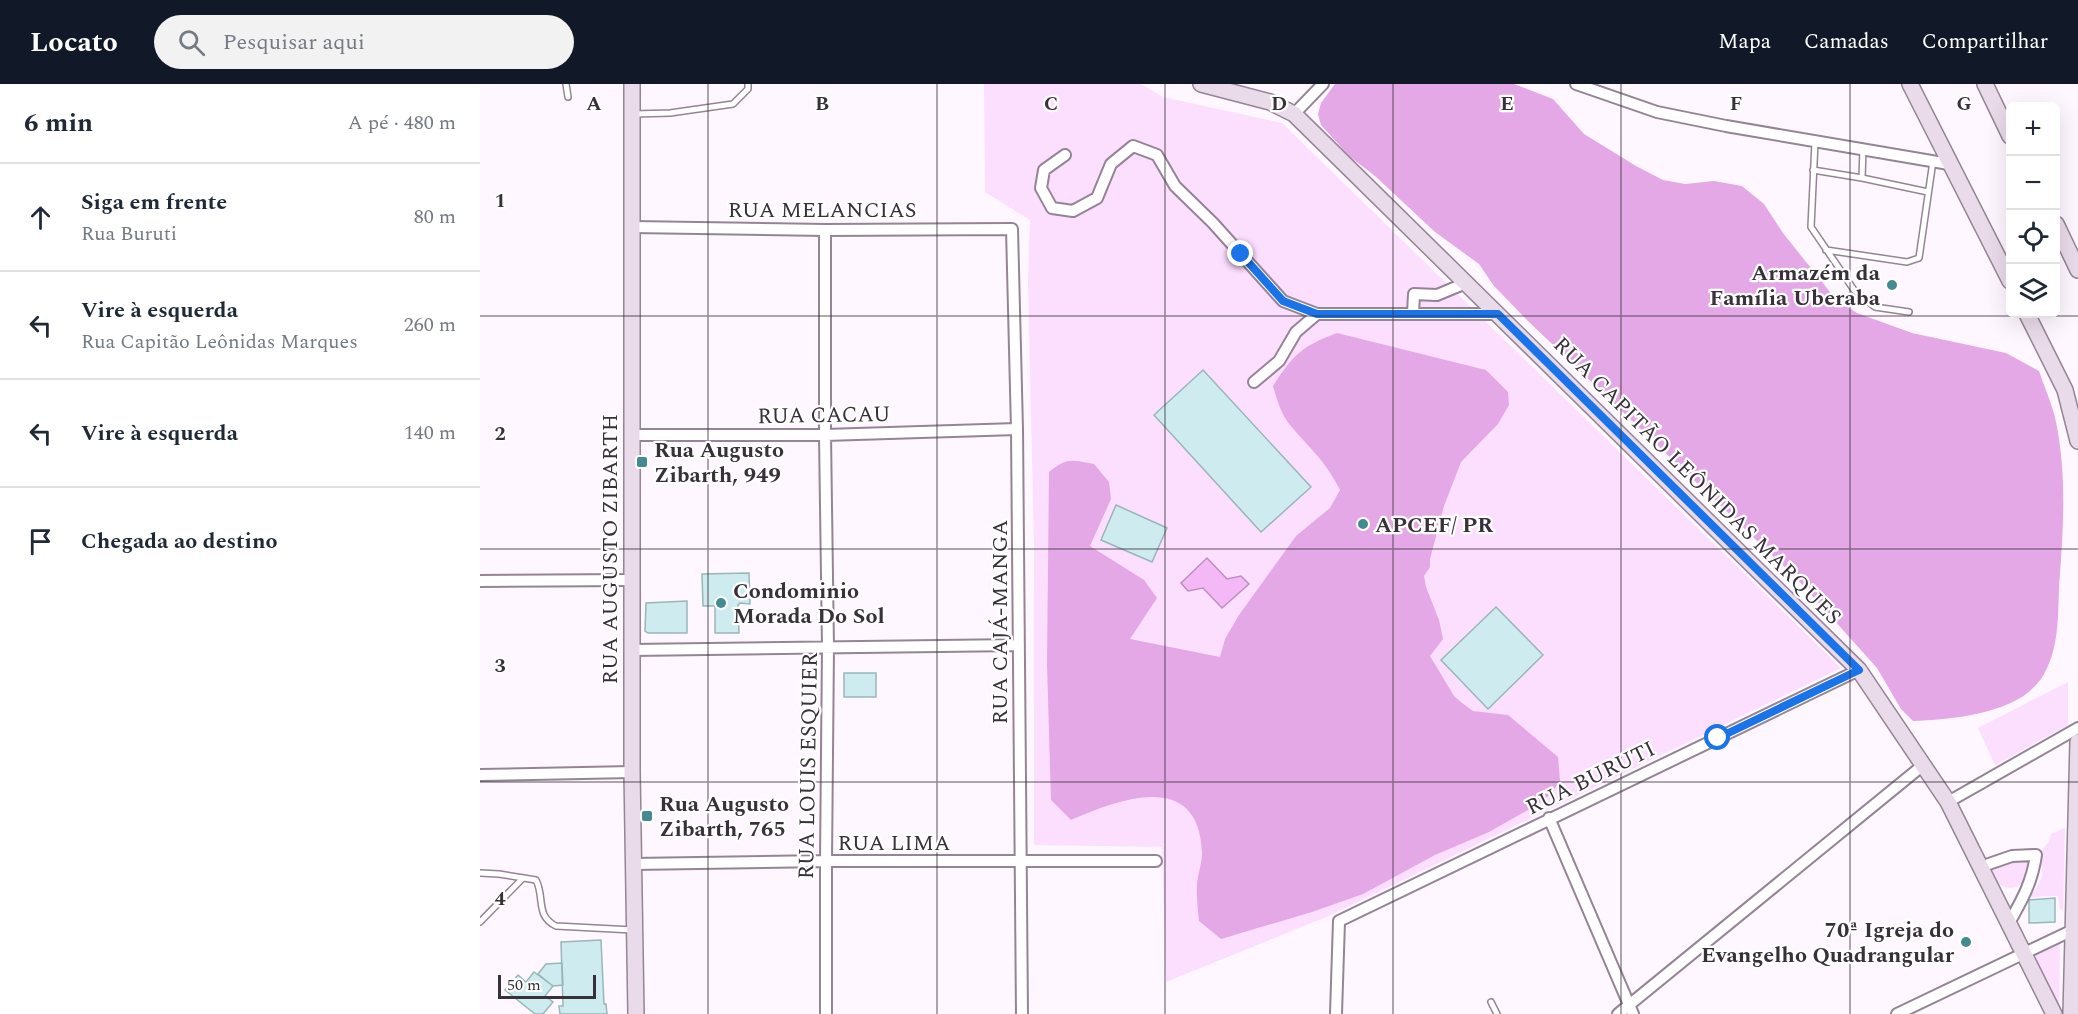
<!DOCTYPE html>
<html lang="pt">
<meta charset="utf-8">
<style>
body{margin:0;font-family:Spectral,serif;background:#f2f2f3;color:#1f2937}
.controls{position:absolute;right:18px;top:18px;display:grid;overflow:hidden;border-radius:9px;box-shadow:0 6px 24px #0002}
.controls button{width:54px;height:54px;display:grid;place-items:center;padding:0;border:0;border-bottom:2px solid #e0e1e3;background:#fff;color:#1f2937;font:30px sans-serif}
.scale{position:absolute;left:18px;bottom:15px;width:98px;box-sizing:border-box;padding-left:6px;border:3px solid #383139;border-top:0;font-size:16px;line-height:21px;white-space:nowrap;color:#383139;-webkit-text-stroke:4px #fff;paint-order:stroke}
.stop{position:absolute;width:18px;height:18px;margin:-14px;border:4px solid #1a73e8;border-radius:50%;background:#fff}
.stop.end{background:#1a73e8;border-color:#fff;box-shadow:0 2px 6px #0008}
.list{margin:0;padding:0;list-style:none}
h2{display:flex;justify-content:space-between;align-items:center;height:78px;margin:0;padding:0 24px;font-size:26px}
h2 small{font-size:20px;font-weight:400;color:#747a83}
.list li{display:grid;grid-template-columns:39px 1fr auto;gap:18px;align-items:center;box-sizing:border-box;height:108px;padding:0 24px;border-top:2px solid #e0e1e3}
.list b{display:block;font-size:22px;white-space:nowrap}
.list p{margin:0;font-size:20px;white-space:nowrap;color:#747a83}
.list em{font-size:20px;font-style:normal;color:#747a83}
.icon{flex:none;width:33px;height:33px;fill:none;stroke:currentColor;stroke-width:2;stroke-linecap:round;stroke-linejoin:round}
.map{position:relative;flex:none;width:1598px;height:930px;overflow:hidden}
header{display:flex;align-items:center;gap:36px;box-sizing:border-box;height:84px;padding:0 30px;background:#111827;color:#fff}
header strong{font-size:28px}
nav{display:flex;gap:33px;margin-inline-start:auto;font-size:21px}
.search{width:420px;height:54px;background:#f2f2f3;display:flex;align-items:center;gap:15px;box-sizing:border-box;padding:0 21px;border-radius:33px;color:#747a83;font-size:22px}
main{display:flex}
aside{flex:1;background:#fff}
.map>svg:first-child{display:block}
.green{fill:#fcdefe}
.forest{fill:#e4a8e7}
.water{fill:#f4b8f7;stroke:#bc90be;stroke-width:1.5}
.building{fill:#ceecef;stroke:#99b6ba;stroke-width:1.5}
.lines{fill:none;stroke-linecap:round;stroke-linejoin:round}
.lane-casing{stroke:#958495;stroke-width:8}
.street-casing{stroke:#958495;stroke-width:14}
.secondary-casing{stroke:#958495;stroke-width:18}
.lane{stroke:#fff;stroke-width:5}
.street{stroke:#fff;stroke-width:10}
.secondary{stroke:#eadbeb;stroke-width:15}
.route{stroke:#1a73e8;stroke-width:8}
.grid{fill:none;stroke:#383139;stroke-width:1.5;stroke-opacity:0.55}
.poi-dot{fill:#438a92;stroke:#fff;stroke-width:2}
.labels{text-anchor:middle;stroke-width:4.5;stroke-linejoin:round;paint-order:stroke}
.street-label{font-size:22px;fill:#383139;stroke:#fff}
.poi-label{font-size:22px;font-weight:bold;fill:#383139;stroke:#fff;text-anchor:start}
.grid-label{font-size:20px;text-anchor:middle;font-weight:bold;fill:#383139;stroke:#fff;stroke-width:4.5;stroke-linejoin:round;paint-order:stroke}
</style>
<header>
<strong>Locato</strong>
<div class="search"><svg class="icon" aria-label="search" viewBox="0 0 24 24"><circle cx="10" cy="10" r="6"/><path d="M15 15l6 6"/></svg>Pesquisar aqui</div>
<nav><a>Mapa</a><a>Camadas</a><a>Compartilhar</a></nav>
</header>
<main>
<aside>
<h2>6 min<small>A pé · 480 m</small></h2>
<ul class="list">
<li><svg class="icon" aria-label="ahead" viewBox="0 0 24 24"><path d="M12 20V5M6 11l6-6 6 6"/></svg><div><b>Siga em frente</b><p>Rua Buruti</p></div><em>80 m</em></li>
<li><svg class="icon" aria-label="left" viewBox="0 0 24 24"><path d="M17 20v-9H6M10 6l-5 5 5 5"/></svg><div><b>Vire à esquerda</b><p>Rua Capitão Leônidas Marques</p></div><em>260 m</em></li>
<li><svg class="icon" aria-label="left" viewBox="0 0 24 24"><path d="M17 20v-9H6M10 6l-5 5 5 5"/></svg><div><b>Vire à esquerda</b></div><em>140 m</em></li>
<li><svg class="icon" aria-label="arrive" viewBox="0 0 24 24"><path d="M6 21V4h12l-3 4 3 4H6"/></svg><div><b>Chegada ao destino</b></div></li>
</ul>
</aside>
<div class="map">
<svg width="1598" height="930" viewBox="0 0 1598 930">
<rect width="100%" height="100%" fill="#fef7ff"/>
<path class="green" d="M504,0H661L683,13L802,39L1361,584L851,831L686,898L682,763L554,761V461L548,197L550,136L505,108Z
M1588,598V641L1515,681L1498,644Z
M1585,744L1583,826H1580L1578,812L1550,813L1559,800L1562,792L1561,767L1569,758L1571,750Z
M1547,775C1555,794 1536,813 1518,799C1514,795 1511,787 1508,782L1525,776Z
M1580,857L1579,929L1554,876L1557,868Z"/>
<path class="forest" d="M855,0H1034L1073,15L1104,50L1156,82L1183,96L1205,100L1234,97L1262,102L1284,120L1303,149L1326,178L1334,187L1355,215L1377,229L1432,249L1526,269L1559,287C1565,305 1574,324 1577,343C1587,396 1583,450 1579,503C1578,531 1579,563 1565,588C1563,593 1558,599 1554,603C1529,630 1468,636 1433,637L1421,625L1397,584L1318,496L1048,237L1014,202L999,180L955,148L895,92L869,72L841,41L838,30L841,19Z
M857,249L1006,286L1028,308L1029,321L1018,340L981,378L964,422L950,475V483L944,492L946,503L959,536L963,555L950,572L974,612L982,619L993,627L1028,631L1078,673L1080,697L1071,710L1055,722L1009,748L955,771L883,810L832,828L741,855L719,837C718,825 716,812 717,800C718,790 722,779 722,769C719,685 640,715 591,736L571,716L567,580L569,388C587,373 592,376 614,380L629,398L631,415L610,462L664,496L677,514L650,555L740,573L745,555L759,531L816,452L850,424L860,406C845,376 830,365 810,341C801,330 797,316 793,302C813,271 822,262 857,249Z"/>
<path class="water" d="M727,474L747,495L761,492L769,500L742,524L723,504L708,507L701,499Z"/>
<path class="building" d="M723,286L831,403L781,448L674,331Z
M636,421L687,444L672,478L621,456Z
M269,489L270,520L260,519L258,521L259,549H235V522H223L222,490Z
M207,517V549H168L165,547L166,519Z
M1016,523L1063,571L1008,625L961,576Z
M364,589H396V613H364Z
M1575,814V838L1549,839V816Z
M121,856L124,920H126L127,930H80L79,922H83L81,858Z
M82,879L83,901L73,902L58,890L66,880Z
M54,888L73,902L65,912L73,918L63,930H55L25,906L38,891L46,898Z"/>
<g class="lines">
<defs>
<path id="lane" d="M86,0L88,13
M154,30L190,29L253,20L268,5V0
M1335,58L1331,143L1374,206L1395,223L1429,228
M1383,65L1382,94L1448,108
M1333,86L1382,94
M1346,166L1427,178L1439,174L1453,77
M0,789L19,790L56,796C65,813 55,832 76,842L153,846
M0,838L43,794
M1011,918L1017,930"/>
<path id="street" d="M1096,0L1177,28L1246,42L1469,80
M814,30L843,0
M585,71L564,86L561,104L572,124L593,127L617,114L631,80L653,62L677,71L695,102L733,139L803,217L837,230
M152,143L345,146L532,145L537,345L542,930
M345,146V351L348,563L346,777V930
M933,230L934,210L957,211L986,199
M774,298L799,277L816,248L837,230H1018
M152,351H345L537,345
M0,497L152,496
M152,566L539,561
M0,691L152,688
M1468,718L1598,644
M1069,734L1153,930
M153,780L346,777H676
M1500,783L1532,772L1556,771C1552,799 1542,816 1528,841
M856,930L859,837L1379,586
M1138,930L1442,682
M1417,930L1593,846"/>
<path id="secondary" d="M152,0V688L156,930
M721,0L790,18L814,30L1379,586L1468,718L1574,930
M1430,0L1530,197
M1505,0L1530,52
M1576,140L1598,186
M1547,230L1585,306L1598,357
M1591,930L1598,658"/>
</defs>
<use href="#lane" class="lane-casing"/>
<use href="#street" class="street-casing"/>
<use href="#secondary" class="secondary-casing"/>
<use href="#lane" class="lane"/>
<use href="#street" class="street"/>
<use href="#secondary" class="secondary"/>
</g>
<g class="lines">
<path class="route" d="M761,170L803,217L837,230H1018L1379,586L1238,654"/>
</g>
<path class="grid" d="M228,0V930M457,0V930M685,0V930M913,0V930M1141,0V930M1370,0V930M0,232H1598M0,465H1598M0,698H1598"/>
<g class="poi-dot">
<circle cx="1412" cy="201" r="6"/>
<rect x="156" y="372" width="12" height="12" rx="3"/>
<circle cx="883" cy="440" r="6"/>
<circle cx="241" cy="519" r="6"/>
<rect x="161" y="726" width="12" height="12" rx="3"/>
<circle cx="1486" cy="858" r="6"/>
</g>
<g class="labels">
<g class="street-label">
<text x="342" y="133">RUA MELANCIAS</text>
<text transform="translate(344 330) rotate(-1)" y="8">RUA CACAU</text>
<text transform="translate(1218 396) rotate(45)" y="8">RUA CAPITÃO LEÔNIDAS MARQUES</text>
<text transform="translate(129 465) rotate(-90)" y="8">RUA AUGUSTO ZIBARTH</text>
<text transform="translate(519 538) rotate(-90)" y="8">RUA CAJÁ-MANGA</text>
<text transform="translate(327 682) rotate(-89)" y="8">RUA LOUIS ESQUIER</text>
<text transform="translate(1110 693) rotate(-26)" y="8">RUA BURUTI</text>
<text x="414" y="766">RUA LIMA</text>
</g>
<g class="poi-label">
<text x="1400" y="196" text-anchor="end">Armazém da<tspan x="1400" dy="25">Família Uberaba</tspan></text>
<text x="174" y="373">Rua Augusto<tspan x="174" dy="25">Zibarth, 949</tspan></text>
<text x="895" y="448">APCEF/ PR</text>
<text x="253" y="514">Condominio<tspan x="253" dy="25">Morada Do Sol</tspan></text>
<text x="179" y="727">Rua Augusto<tspan x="179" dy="25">Zibarth, 765</tspan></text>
<text x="1474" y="853" text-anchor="end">70ª Igreja do<tspan x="1474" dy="25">Evangelho Quadrangular</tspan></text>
</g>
</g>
<g class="grid-label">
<text x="114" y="26">A</text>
<text x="342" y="26">B</text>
<text x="571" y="26">C</text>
<text x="799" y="26">D</text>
<text x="1027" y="26">E</text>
<text x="1256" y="26">F</text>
<text x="1484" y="26">G</text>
<text x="20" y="123">1</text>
<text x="20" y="356">2</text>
<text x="20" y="588">3</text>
<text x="20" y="821">4</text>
</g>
</svg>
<div class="controls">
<button>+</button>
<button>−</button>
<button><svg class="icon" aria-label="locate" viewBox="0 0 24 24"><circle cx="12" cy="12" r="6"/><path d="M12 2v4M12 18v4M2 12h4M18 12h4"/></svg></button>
<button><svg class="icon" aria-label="layers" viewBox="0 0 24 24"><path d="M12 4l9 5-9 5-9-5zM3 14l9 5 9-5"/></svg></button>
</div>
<div class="scale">50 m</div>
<div class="stop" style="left:1238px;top:654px"></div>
<div class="stop end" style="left:761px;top:170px"></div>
</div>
</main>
